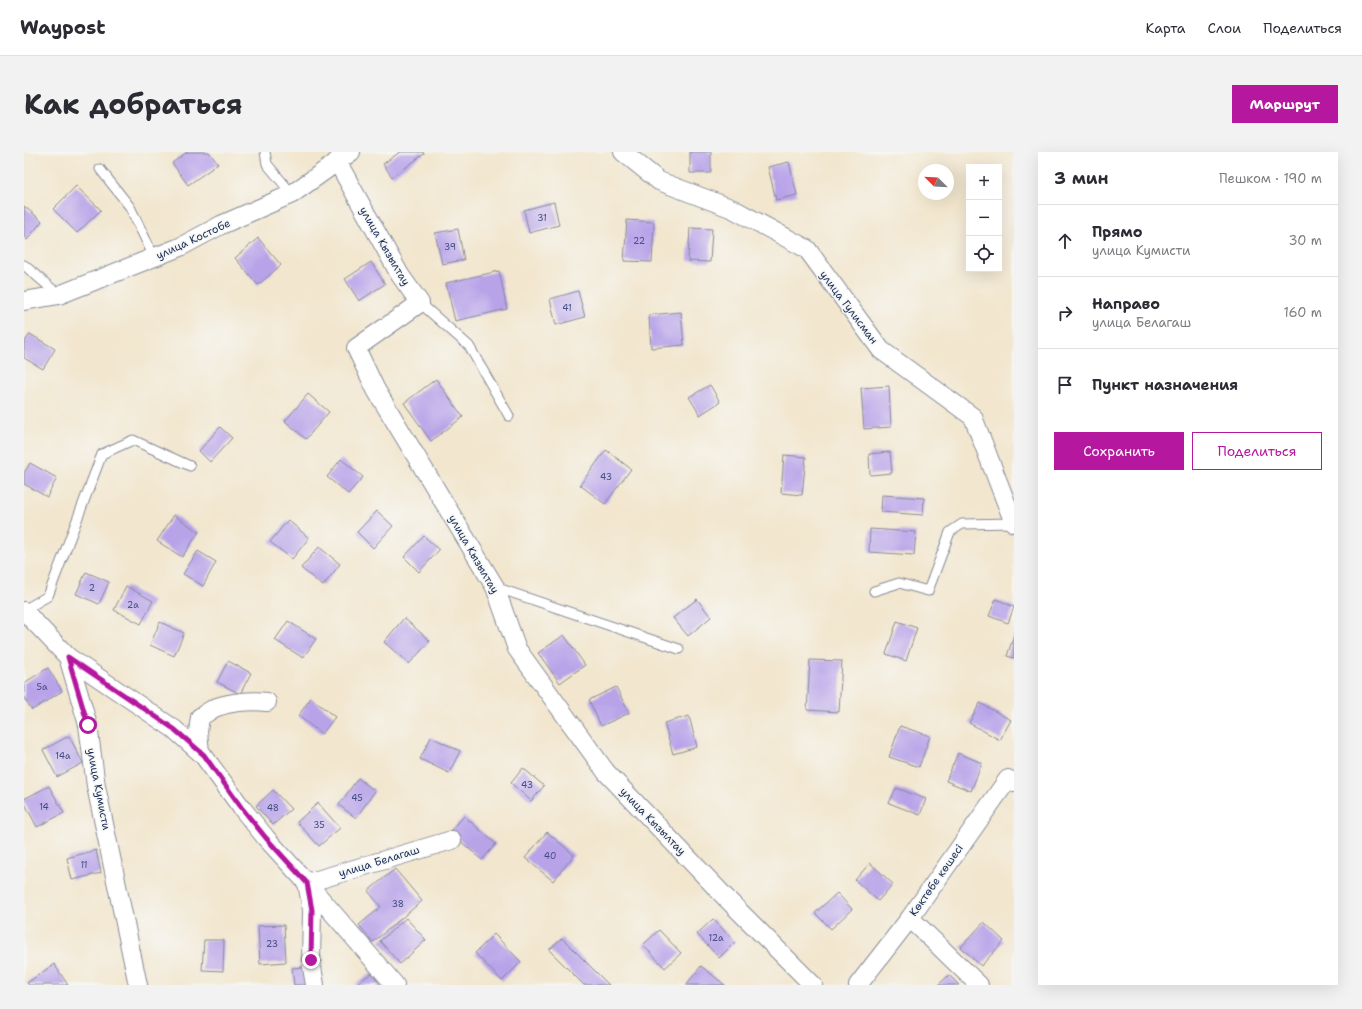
<!DOCTYPE html>
<html lang="ru">
<meta charset="utf-8">
<style>
body{margin:0;font-family:"Shantell Sans",sans-serif;background:#f2f2f3;color:#2b2b33}
.controls{position:absolute;right:12px;top:12px;display:grid;overflow:hidden;border-radius:0px;box-shadow:0 4px 16px #0002}
.controls button{width:36px;height:36px;display:grid;place-items:center;padding:0;border:0;border-bottom:1px solid #e1e1e2;background:#fff;color:#2b2b33;font:20px sans-serif}
.compass{position:absolute;left:894px;top:12px;width:36px;height:36px;border-radius:50%;background:#fff;box-shadow:0 4px 16px #0002;rotate:294deg}
.stop{position:absolute;width:12px;height:12px;margin:-9px;border:3px solid #b5179e;border-radius:50%;background:#fff}
.stop.end{background:#b5179e;border-color:#fff;box-shadow:0 1px 4px #0008}
.list{margin:0;padding:0;list-style:none}
h2{display:flex;justify-content:space-between;align-items:center;height:52px;margin:0;padding:0 16px;font-size:17px}
h2 small{font-size:13px;font-weight:400;color:#7c7c81}
.list li{display:grid;grid-template-columns:26px 1fr auto;gap:12px;align-items:center;box-sizing:border-box;height:72px;padding:0 16px;border-top:1px solid #e1e1e2}
.list b{display:block;font-size:15px;white-space:nowrap}
.list p{margin:0;font-size:13px;white-space:nowrap;color:#7c7c81}
.list em{font-size:13px;font-style:normal;color:#7c7c81}
.actions{display:flex;gap:8px;padding:12px 16px}
.actions a{flex:1;padding:9px 0;border:1px solid #b5179e;border-radius:0px;text-align:center;font-size:14px;color:#b5179e}
.actions .main{background:#b5179e;color:#fff}
.icon{flex:none;width:22px;height:22px;fill:none;stroke:currentColor;stroke-width:2;stroke-linecap:round;stroke-linejoin:round}
.map{position:relative;flex:none;width:990px;height:833px;overflow:hidden;border-radius:0px}
header{display:flex;align-items:center;gap:24px;box-sizing:border-box;height:56px;padding:0 20px;background:#fff;border-bottom:1px solid #e1e1e2}
header strong{font-size:19px}
nav{display:flex;gap:22px;margin-inline-start:auto;font-size:14px}
.intro{display:flex;align-items:center;justify-content:space-between;box-sizing:border-box;height:96px;padding:0 24px}
h1{margin:0;font-size:28px}
.button{padding:10px 18px;border-radius:0px;background:#b5179e;color:#fff;font-size:14px;font-weight:700}
main{display:flex;gap:24px;padding:0 24px}
aside{flex:1;background:#fff;border-radius:0px;box-shadow:0 4px 16px #0002}
.map>svg:first-child{display:block}
.building{fill:#b8a3e9}
.lines{fill:none;stroke-linecap:round;stroke-linejoin:round}
.service-casing{stroke:#868a96;stroke-width:11}
.minor-casing{stroke:#868a96;stroke-width:20}
.service{stroke:#fff;stroke-width:9}
.minor{stroke:#fff;stroke-width:18}
.route{stroke:#b5179e;stroke-width:5}
.labels{text-anchor:middle;stroke-width:3;stroke-linejoin:round;paint-order:stroke}
.number-label{font-size:9px;fill:#424c81}
.street-label{font-size:11px;fill:#1b2f5e;stroke:#f6f6f2}
</style>
<header>
<strong>Waypost</strong>
<nav><a>Карта</a><a>Слои</a><a>Поделиться</a></nav>
</header>
<div class="intro"><h1>Как добраться</h1><a class="button">Маршрут</a></div>
<main>
<div class="map">
<svg width="990" height="833" viewBox="0 0 990 833">
<rect width="100%" height="100%" fill="#f6f6f2"/>
<filter id="ink" filterUnits="userSpaceOnUse"><feTurbulence type="fractalNoise" baseFrequency=".025" numOctaves="2"/><feDisplacementMap in="SourceGraphic" scale="8" xChannelSelector="R" yChannelSelector="G"/><feConvolveMatrix kernelMatrix="1 2 1 2 8 2 1 2 1" color-interpolation-filters="sRGB"/></filter>
<filter id="wash" filterUnits="userSpaceOnUse"><feTurbulence type="fractalNoise" baseFrequency=".012" numOctaves="4" result="noise"/><feDisplacementMap in="SourceGraphic" scale="16" xChannelSelector="R" yChannelSelector="G"/><feGaussianBlur stdDeviation="0.9" result="paint"/><feColorMatrix in="noise" values="0 0 0 0 0 0 0 0 0 0 0 0 0 0 0 0 0 1.4 0 .05"/><feComposite in="paint" operator="in"/></filter>
<g filter="url(#wash)">
<rect width="100%" height="100%" fill="#f2e6ce"/>
<g id="blocks">
<path class="building" d="M163,0H185L194,12L164,33L148,11Z
M376,0H399L400,2L368,25L359,12Z
M666,0H687V21H666Z
M765,10L773,43L752,48L744,15Z
M52,34L77,58L53,81L29,57Z
M530,50L535,73L505,81L500,58Z
M0,54L18,69L3,88L0,85Z
M603,68L630,70L628,110L600,109Z
M666,76L688,77L686,110L664,109Z
M434,77L440,108L418,112L411,81Z
M234,86L257,113L234,133L211,106Z
M347,110L361,132L335,149L321,127Z
M475,119L483,157L431,169L422,131Z
M554,139L561,165L532,173L526,147Z
M657,160L660,193L627,196L625,163Z
M6,182L31,197L19,217L0,206V191Z
M412,227L439,265L407,289L380,251Z
M686,233L696,250L676,263L665,245Z
M865,234L867,275L840,277L837,236Z
M284,242L305,260L282,287L261,269Z
M196,275L208,286L186,310L175,299Z
M582,298L607,317L581,352L556,333Z
M866,300L868,321L846,323L845,302Z
M760,303L782,305L778,343L757,341Z
M317,307L339,325L324,342L303,325Z
M6,311L33,326L23,345L0,332V321Z
M858,343L900,346L899,363L857,360Z
M353,359L369,374L349,396L333,380Z
M150,363L175,380L158,405L133,389Z
M264,368L285,386L268,407L246,390Z
M846,377L892,380L890,403L845,400Z
M400,384L415,398L395,420L380,405Z
M295,395L316,412L299,434L277,416Z
M174,399L192,410L179,434L159,422Z
M62,420L85,430L75,452L52,442Z
M102,434L129,449L117,472L90,458Z
M673,447L687,465L664,484L649,466Z
M972,447L990,455L984,471L965,464Z
M380,466L406,489L385,512L360,490Z
M264,469L292,487L279,506L251,488Z
M873,469L893,476L882,509L862,502Z
M136,470L160,481L150,504L126,493Z
M540,483L561,513L536,531L514,501Z
M990,483V506L983,504Z
M786,508L818,509L815,560L783,558Z
M204,509L227,521L216,542L193,530Z
M24,516L38,539L8,558L0,546V531Z
M592,535L605,561L577,574L565,548Z
M287,546L311,565L298,582L274,564Z
M956,551L987,568L976,588L945,571Z
M665,564L673,595L649,602L640,571Z
M876,574L906,584L895,615L865,605Z
M45,584L59,611L33,625L19,598Z
M407,585L436,599L425,621L396,607Z
M934,601L958,611L947,639L922,629Z
M499,616L520,634L507,649L487,631Z
M334,626L351,639L332,666L315,653Z
M25,634L40,661L13,675L0,650V647Z
M872,636L902,647L896,663L865,651Z
M249,638L267,657L249,673L232,654Z
M294,651L316,676L295,694L273,670Z
M440,664L472,692L458,708L426,680Z
M523,680L550,703L529,729L501,706Z
M72,698L77,721L48,728L43,706Z
M846,711L869,732L854,749L831,728Z
M371,717L398,749L349,790L335,773L357,755L344,739Z
M813,741L828,757L807,777L791,761Z
M382,766L402,788L376,812L356,789Z
M689,767L711,790L695,806L673,782Z
M960,770L980,789L957,814L937,795Z
M260,773L262,810L236,812L234,774Z
M635,778L657,801L641,816L619,793Z
M470,782L497,810L478,829L451,801Z
M538,786L585,833H560L525,798Z
M180,788H200L199,819L178,818Z
M30,812L44,833H5L3,831Z
M677,814L701,833H662Z
M282,815L284,833H270L268,816Z
M348,821L356,833H330Z
M925,823L935,833H914Z"/>
</g>
</g>
<g filter="url(#ink)">
<use href="#blocks" fill-opacity="0" stroke="#868a96" stroke-width="1"/>
<g class="lines">
<defs>
<path id="service" d="M241,0L243,12L268,42
M76,17L106,55L130,105
M0,113L35,143
M396,151L445,194L485,264
M471,435L655,497
M850,439L875,431L904,439L926,380L938,372L990,371
M0,458L24,444L78,302L109,288L166,314"/>
<path id="minor" d="M599,0L635,29L709,57L783,97L857,198L949,265L990,371
M313,9L376,123L396,151L332,196L352,238L471,435L493,497L582,620L703,747L789,833
M0,149L35,143L156,95L197,73L268,42L327,0
M0,459L44,505L64,573L72,634L114,833
M44,505L150,577L179,603L217,655L242,686L283,731L371,833
M176,600L174,580L176,565C182,562 187,557 193,555C207,550 228,548 243,550
M886,766L955,833
M291,833L287,809L288,758L283,731L428,688
M834,833L886,766L984,627L990,631"/>
</defs>
<use href="#service" class="service-casing"/>
<use href="#minor" class="minor-casing"/>
<use href="#service" class="service"/>
<use href="#minor" class="minor"/>
</g>
</g>
<g class="lines" filter="url(#ink)">
<path class="route" d="M64,573L44,505L150,577L180,603L217,655L242,686L283,731L288,758L287,808"/>
</g>
<g class="labels">
<g class="number-label">
<text x="518" y="69">31</text>
<text x="615" y="92">22</text>
<text x="426" y="98">39</text>
<text x="543" y="159">41</text>
<text x="582" y="328">43</text>
<text x="68" y="439">2</text>
<text x="109" y="456">2а</text>
<text x="18" y="538">5а</text>
<text x="39" y="607">14а</text>
<text x="503" y="636">43</text>
<text x="333" y="649">45</text>
<text x="20" y="658">14</text>
<text x="249" y="659">48</text>
<text x="295" y="676">35</text>
<text x="526" y="707">40</text>
<text x="60" y="716">11</text>
<text x="374" y="755">38</text>
<text x="692" y="789">12а</text>
<text x="248" y="795">23</text>
</g>
<g class="street-label">
<text transform="translate(169 87) rotate(-25)" y="4">улица Костобе</text>
<text transform="translate(361 94) rotate(60)" y="4">улица Кызылтау</text>
<text transform="translate(825 155) rotate(53)" y="4">улица Гулисман</text>
<text transform="translate(450 402) rotate(60)" y="4">улица Кызылтау</text>
<text transform="translate(75 637) rotate(79)" y="4">улица Кумисти</text>
<text transform="translate(629 669) rotate(46)" y="4">улица Кызылтау</text>
<text transform="translate(355 709) rotate(-17)" y="4">улица Белагаш</text>
<text transform="translate(912 728) rotate(-55)" y="4">Көктөбе көшесі</text>
</g>
</g>
</svg>
<div class="controls">
<button>+</button>
<button>−</button>
<button><svg class="icon" aria-label="locate" viewBox="0 0 24 24"><circle cx="12" cy="12" r="6"/><path d="M12 2v4M12 18v4M2 12h4M18 12h4"/></svg></button>
</div>
<svg class="compass" viewBox="-18 -18 36 36"><path d="M0-13l5 13h-10z" fill="#e53935"/><path d="M0 13l5-13h-10z" fill="#7c7c81"/></svg>
<div class="stop" style="left:64px;top:573px"></div>
<div class="stop end" style="left:287px;top:808px"></div>
</div>
<aside>
<h2>3 мин<small>Пешком · 190 m</small></h2>
<ul class="list">
<li><svg class="icon" aria-label="ahead" viewBox="0 0 24 24"><path d="M12 20V5M6 11l6-6 6 6"/></svg><div><b>Прямо</b><p>улица Кумисти</p></div><em>30 m</em></li>
<li><svg class="icon" aria-label="right" viewBox="0 0 24 24"><path d="M7 20v-9h11M14 6l5 5-5 5"/></svg><div><b>Направо</b><p>улица Белагаш</p></div><em>160 m</em></li>
<li><svg class="icon" aria-label="arrive" viewBox="0 0 24 24"><path d="M6 21V4h12l-3 4 3 4H6"/></svg><div><b>Пункт назначения</b></div></li>
</ul>
<div class="actions"><a class="main">Сохранить</a><a>Поделиться</a></div>
</aside>
</main>
